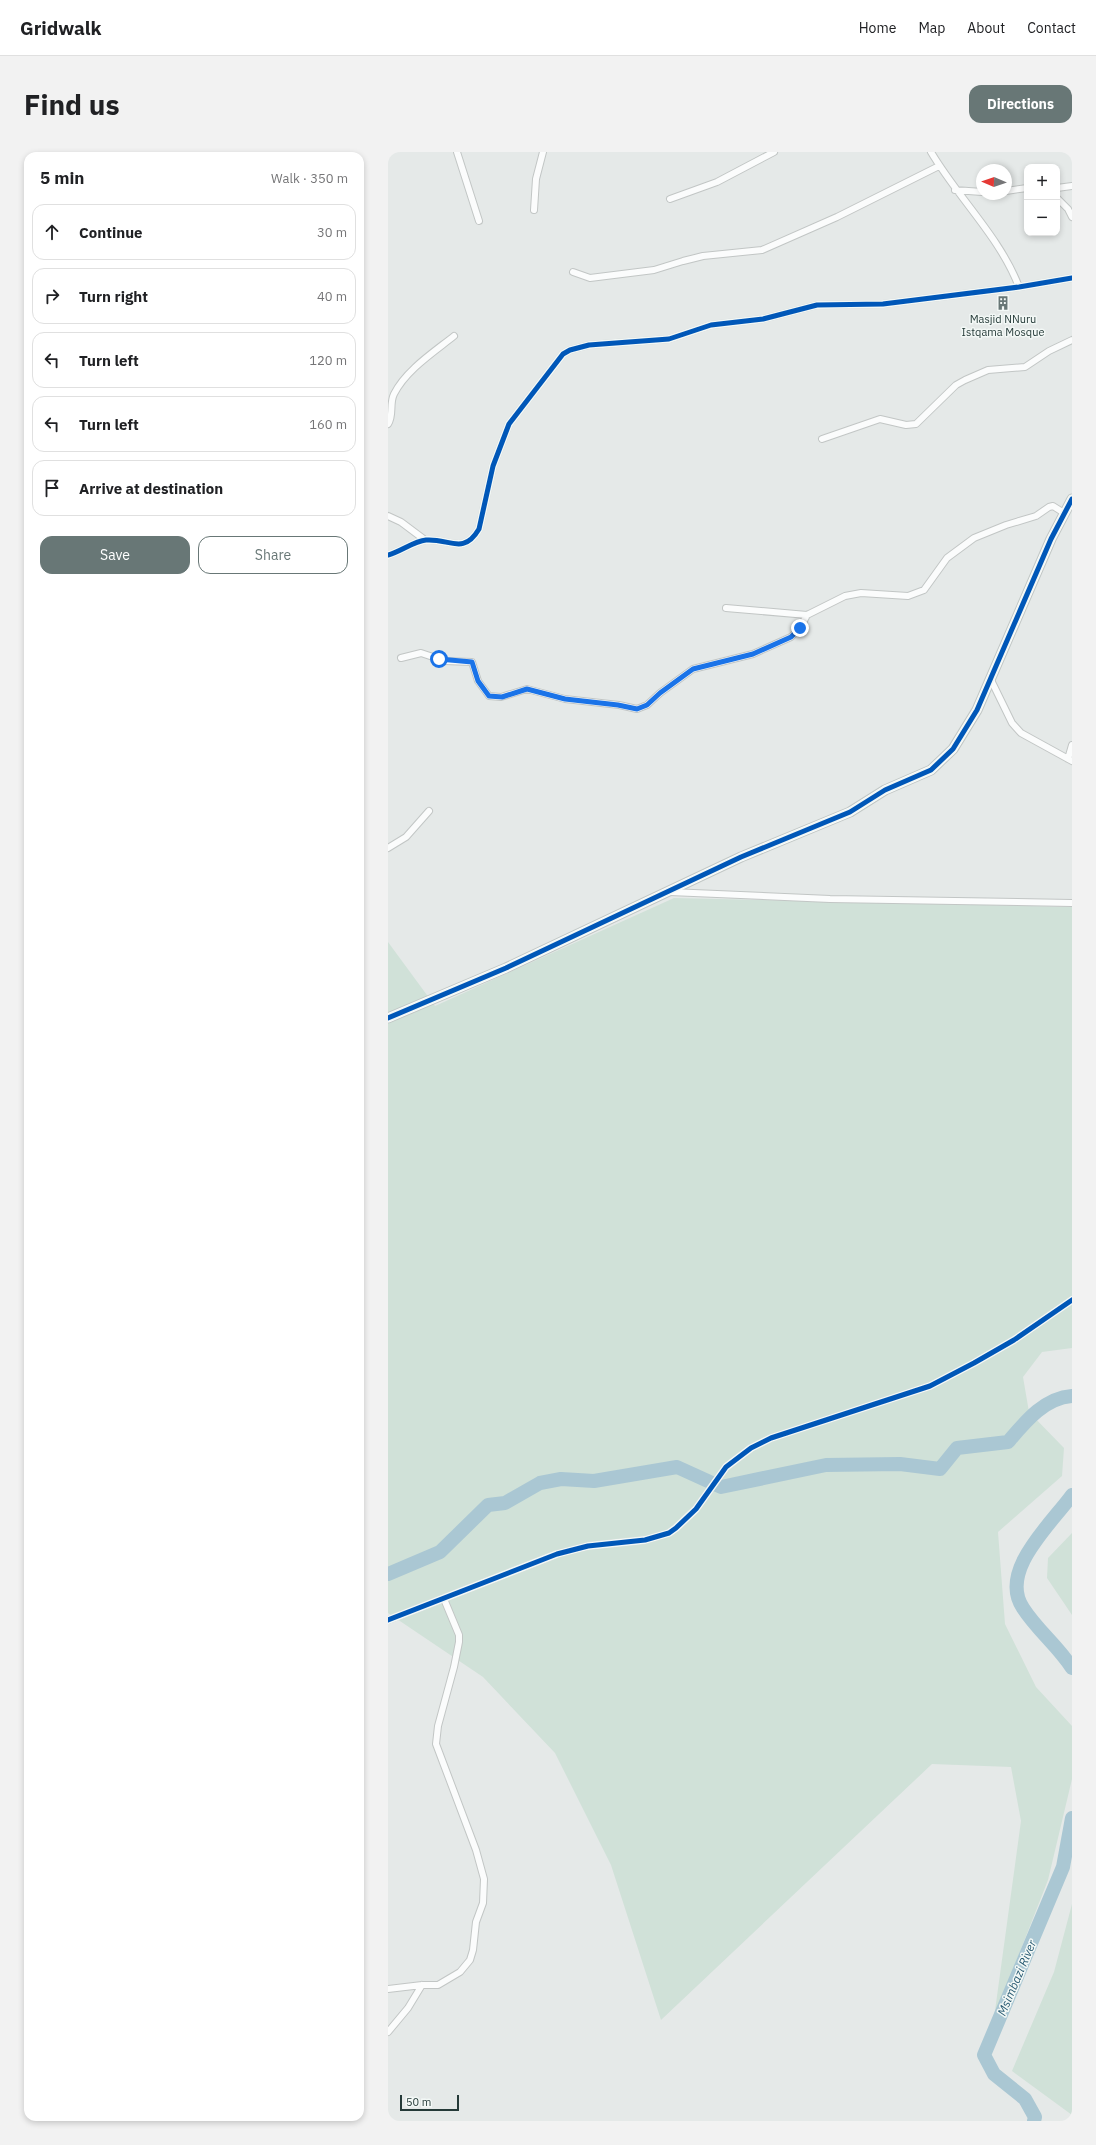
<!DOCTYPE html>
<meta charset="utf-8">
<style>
body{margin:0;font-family:"IBM Plex Sans",sans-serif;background:#f2f2f2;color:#202124}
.controls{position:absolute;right:12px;top:12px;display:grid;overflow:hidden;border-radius:8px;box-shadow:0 2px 6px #0003}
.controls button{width:36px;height:36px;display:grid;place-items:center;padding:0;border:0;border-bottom:1px solid #e0e0e0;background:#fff;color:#202124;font:20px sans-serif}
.compass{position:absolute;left:588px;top:12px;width:36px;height:36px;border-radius:50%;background:#fff;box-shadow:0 2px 6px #0003;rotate:272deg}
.scale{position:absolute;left:12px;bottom:10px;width:59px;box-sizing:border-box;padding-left:4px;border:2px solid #253a38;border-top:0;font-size:11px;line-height:14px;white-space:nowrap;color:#253a38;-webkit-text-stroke:3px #f3f8f6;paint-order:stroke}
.stop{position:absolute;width:12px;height:12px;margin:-9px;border:3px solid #1a73e8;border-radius:50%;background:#fff}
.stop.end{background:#1a73e8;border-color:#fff;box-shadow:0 1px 4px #0008}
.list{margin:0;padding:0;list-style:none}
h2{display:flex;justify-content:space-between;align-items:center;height:52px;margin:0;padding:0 16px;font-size:17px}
h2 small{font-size:13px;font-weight:400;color:#757577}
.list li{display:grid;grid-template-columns:26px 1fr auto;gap:12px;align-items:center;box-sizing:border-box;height:56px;margin:0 8px 8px;padding:0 8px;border:1px solid #e0e0e0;border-radius:12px}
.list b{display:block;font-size:15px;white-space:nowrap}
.list em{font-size:13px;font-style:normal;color:#757577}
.actions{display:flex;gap:8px;padding:12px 16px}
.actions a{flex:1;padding:9px 0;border:1px solid #687776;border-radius:12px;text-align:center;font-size:14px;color:#687776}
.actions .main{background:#687776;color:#fff}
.icon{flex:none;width:22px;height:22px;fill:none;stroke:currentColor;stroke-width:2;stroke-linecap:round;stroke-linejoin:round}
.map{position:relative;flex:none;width:684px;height:1969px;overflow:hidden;border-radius:12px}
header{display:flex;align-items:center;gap:24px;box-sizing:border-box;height:56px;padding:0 20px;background:#fff;border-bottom:1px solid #e0e0e0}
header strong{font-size:19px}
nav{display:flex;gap:22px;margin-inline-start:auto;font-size:14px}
.intro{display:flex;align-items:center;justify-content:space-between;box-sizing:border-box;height:96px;padding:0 24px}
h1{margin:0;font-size:28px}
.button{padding:10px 18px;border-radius:12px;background:#687776;color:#fff;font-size:14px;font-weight:700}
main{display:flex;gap:24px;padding:0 24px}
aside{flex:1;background:#fff;border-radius:12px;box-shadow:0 2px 6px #0003}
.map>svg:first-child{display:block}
.green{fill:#d0e1d8}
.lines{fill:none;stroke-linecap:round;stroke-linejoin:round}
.river{stroke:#aac7d3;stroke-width:14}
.street-casing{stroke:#c2c6c5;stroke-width:8}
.secondary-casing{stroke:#c1c7c5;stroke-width:11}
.street{stroke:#fbfcfc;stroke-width:6}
.secondary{stroke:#fbfcfc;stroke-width:9}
.cycleway-casing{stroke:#f3f8f6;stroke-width:8}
.cycleway{stroke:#0057b8;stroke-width:5}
.route{stroke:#1a73e8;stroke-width:5}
.labels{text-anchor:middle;stroke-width:3;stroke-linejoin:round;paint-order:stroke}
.poi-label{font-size:11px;fill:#253a38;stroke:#f3f8f6}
.water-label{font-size:12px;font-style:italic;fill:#255870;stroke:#f3f8f6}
</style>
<header>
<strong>Gridwalk</strong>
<nav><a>Home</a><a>Map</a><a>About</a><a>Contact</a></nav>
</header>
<div class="intro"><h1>Find us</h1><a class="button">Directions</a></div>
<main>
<aside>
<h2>5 min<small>Walk · 350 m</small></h2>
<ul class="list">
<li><svg class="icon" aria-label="ahead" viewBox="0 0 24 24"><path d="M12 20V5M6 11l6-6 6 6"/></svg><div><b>Continue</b></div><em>30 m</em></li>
<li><svg class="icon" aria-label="right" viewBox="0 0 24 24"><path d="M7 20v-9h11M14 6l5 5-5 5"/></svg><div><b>Turn right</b></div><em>40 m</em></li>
<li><svg class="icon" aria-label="left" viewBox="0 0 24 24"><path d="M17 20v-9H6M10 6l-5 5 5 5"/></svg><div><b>Turn left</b></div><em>120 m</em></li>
<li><svg class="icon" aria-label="left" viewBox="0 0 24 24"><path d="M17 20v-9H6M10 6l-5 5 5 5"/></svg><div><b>Turn left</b></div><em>160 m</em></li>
<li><svg class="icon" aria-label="arrive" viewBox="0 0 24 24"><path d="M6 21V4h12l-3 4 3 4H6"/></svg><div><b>Arrive at destination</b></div></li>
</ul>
<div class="actions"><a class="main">Save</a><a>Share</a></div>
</aside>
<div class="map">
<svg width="684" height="1969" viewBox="0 0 684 1969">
<rect width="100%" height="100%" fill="#e5e9e8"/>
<path class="green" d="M286,746L684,755V1196L654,1200L635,1225L641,1260L676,1296L674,1324L610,1380L617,1472L648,1535L684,1574V1627L660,1728L606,1866L633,1669L623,1615L544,1612L273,1868L223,1713L167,1601L95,1525L0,1461V790L47,854Z
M684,1381V1463L659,1426L660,1406Z
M684,1752V1963L624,1919L666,1820Z"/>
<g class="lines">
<path class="river" d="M684,1343C664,1371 610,1419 635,1456C649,1478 670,1494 684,1516
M0,1422L52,1400L100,1353L117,1351L152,1331L173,1327L206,1329L289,1315L333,1335L438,1313L512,1312L552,1317L569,1296L620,1290C637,1270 656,1246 684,1244
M646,1969L647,1965L637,1947L606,1922L596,1903L675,1715L684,1666"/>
<defs>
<path id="street" d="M69,0L91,69
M543,0C570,46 612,85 631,135
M669,36L684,34
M567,38L594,40
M618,39L639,36
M669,46L680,57L684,65
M282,47L329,30L386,0
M146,58L148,27L155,0
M185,120L202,126L266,118L295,109L315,104L374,98L449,65L551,14
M0,272C6,263 1,252 6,242C18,218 46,200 66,184
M434,287L492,267L518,273L528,272L568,233L577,228L600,218L637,215L661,199L684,188
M0,364L13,370L37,388
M0,403C12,400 26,389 38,388C61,386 75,404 91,377L105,314L121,272L175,202L182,198L201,193L281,187L323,173L375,167L429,153L495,152L631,135L684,126
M338,456L419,463L457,444L473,441L520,444L536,438L559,406L586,386L618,373L648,364L661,355L665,354L676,361
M13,506L33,501L57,509L84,510L90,529L101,544L113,545L139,537L177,547L231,553L249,557L259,553L272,541L305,517L365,502L403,485L412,476L419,463
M603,528L624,571L633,581L684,609
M680,607L684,593
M0,696L18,685L41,659
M282,740L442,747L684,751
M0,1468L169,1402L200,1394L257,1388L281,1381L288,1376L308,1357L338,1315L363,1296L383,1286L542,1234L586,1211L626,1188L684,1148
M0,1837L34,1833H50L72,1820L82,1808L85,1798L88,1770L95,1751L96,1727L88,1698L48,1592L50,1574L66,1515L71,1490V1483L56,1447
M0,1880L20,1856L34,1833"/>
<path id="secondary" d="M0,866L118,816L353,705L462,660L497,638L543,618L565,597L589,558L663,387L684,347"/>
</defs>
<use href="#street" class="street-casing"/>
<use href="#secondary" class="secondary-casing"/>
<use href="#street" class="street"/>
<use href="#secondary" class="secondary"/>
<defs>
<path id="cycleway" d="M0,403C12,400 26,389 38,388C61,386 75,404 91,377L105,314L121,272L175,202L182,198L201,193L281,187L323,173L375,167L429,153L495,152L631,135L684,126
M0,866L118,816L353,705L462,660L497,638L543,618L565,597L589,558L663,387L684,347
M0,1468L169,1402L200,1394L257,1388L281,1381L288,1376L308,1357L338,1315L363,1296L383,1286L542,1234L586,1211L626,1188L684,1148"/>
</defs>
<use href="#cycleway" class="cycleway-casing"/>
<use href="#cycleway" class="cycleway"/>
</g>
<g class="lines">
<path class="route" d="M51,507L84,510L90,529L101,544L114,545L139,537L177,547L230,553L249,557L259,553L272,541L305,517L365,502L403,485L412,476"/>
</g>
<defs>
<symbol id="building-bare" viewBox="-9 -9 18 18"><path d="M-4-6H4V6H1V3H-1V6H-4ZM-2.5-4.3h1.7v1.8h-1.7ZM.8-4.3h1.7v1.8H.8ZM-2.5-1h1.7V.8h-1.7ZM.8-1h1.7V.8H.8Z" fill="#687776" stroke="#f3f8f6" stroke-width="2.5" paint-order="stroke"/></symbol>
</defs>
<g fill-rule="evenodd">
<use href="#building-bare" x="605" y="141" width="20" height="20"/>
</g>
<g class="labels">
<g class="poi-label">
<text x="615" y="171">Masjid NNuru<tspan x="615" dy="13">Istqama Mosque</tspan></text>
</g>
<g class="water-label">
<text transform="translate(629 1826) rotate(-67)" y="4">Msimbazi River</text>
</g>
</g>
</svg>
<div class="controls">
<button>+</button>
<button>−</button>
</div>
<svg class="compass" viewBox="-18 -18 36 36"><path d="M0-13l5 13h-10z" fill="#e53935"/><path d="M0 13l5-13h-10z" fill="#757577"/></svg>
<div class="scale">50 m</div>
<div class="stop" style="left:51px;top:507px"></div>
<div class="stop end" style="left:412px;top:476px"></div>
</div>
</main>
